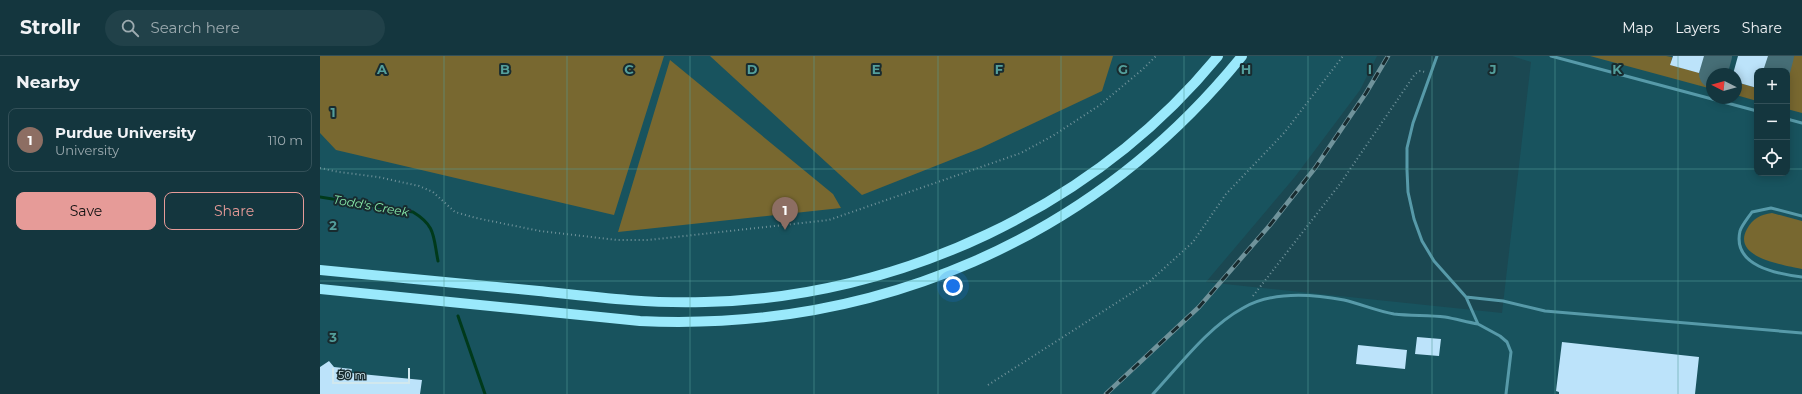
<!DOCTYPE html>
<meta charset="utf-8">
<style>
body{margin:0;font-family:Montserrat,sans-serif;background:#214149;color:#f1f3f6}
.controls{position:absolute;right:12px;top:12px;display:grid;overflow:hidden;border-radius:8px;box-shadow:0 2px 10px #0003}
.controls button{width:36px;height:36px;display:grid;place-items:center;padding:0;border:0;border-bottom:1px solid #335058;background:#14363e;color:#f1f3f6;font:20px sans-serif}
.compass{position:absolute;left:1386px;top:12px;width:36px;height:36px;border-radius:50%;background:#14363e;box-shadow:0 2px 10px #0003;rotate:276deg}
.scale{position:absolute;left:12px;bottom:10px;width:78px;box-sizing:border-box;padding-left:4px;border:2px solid #d1e8ee;border-top:0;font-size:11px;line-height:14px;white-space:nowrap;color:#d1e8ee;-webkit-text-stroke:3px #182b2f;paint-order:stroke}
.you{position:absolute;left:633px;top:230px;width:14px;height:14px;margin:-10px;border:3px solid #fff;border-radius:50%;background:#1a73e8;box-shadow:0 0 0 6px #1a73e833}
.badge{display:grid;place-items:center;width:26px;height:26px;border-radius:50%;background:#e69b98;color:#fff;font-size:13px;font-weight:700}
.pin{position:absolute;translate:-50% -33px;filter:drop-shadow(0 1px 2px #0008)}
.pin::after{content:'';position:absolute;top:21px;width:14px;height:12px;background:inherit;clip-path:polygon(0 0,100% 0,50% 100%)}
.list{margin:0;padding:0;list-style:none}
h2{display:flex;justify-content:space-between;align-items:center;height:52px;margin:0;padding:0 16px;font-size:17px}
h2 small{font-size:13px;font-weight:400;color:#9dabb0}
.list li{display:grid;grid-template-columns:26px 1fr auto;gap:12px;align-items:center;box-sizing:border-box;height:64px;margin:0 8px 8px;padding:0 8px;border:1px solid #335058;border-radius:8px}
.list b{display:block;font-size:15px;white-space:nowrap}
.list p{margin:0;font-size:13px;white-space:nowrap;color:#9dabb0}
.list em{font-size:13px;font-style:normal;color:#9dabb0}
.actions{display:flex;gap:8px;padding:12px 16px}
.actions a{flex:1;padding:9px 0;border:1px solid #e69b98;border-radius:8px;text-align:center;font-size:14px;color:#e69b98}
.actions .main{background:#e69b98;color:#111}
.icon{flex:none;width:22px;height:22px;fill:none;stroke:currentColor;stroke-width:2;stroke-linecap:round;stroke-linejoin:round}
.map{position:relative;flex:none;width:1482px;height:338px;overflow:hidden}
header{display:flex;align-items:center;gap:24px;box-sizing:border-box;height:56px;padding:0 20px;background:#14363e;border-bottom:1px solid #335058}
header strong{font-size:19px}
nav{display:flex;gap:22px;margin-inline-start:auto;font-size:14px}
.search{width:280px;height:36px;background:#214149;display:flex;align-items:center;gap:10px;box-sizing:border-box;padding:0 14px;border-radius:22px;color:#9dabb0;font-size:15px}
main{display:flex}
aside{flex:1;background:#14363e}
.map>svg:first-child{display:block}
.built{fill:#18535e;fill-rule:evenodd}
.green{fill:#786830}
.lines{fill:none;stroke-linecap:round;stroke-linejoin:round}
.stream{stroke:#003a1b;stroke-width:3}
.taxiway{stroke:#466e76;stroke-width:28}
.building{fill:#bce3fa}
.path{stroke:#70939b;stroke-width:2;stroke-dasharray:1 3;stroke-linecap:butt}
.lane{stroke:#579aa9;stroke-width:3}
.primary{stroke:#9ae9fb;stroke-width:10}
.rail-casing{stroke:#70939b;stroke-width:4.5}
.rail{stroke:#182b2f;stroke-width:3;stroke-dasharray:9;stroke-linecap:butt}
.grid{fill:none;stroke:#539e9b;stroke-width:1;stroke-opacity:0.55}
.labels{text-anchor:middle;stroke-width:4;stroke-linejoin:round;paint-order:stroke}
.water-label{font-size:12px;font-style:italic;fill:#87e8a8;stroke:#182b2f}
.grid-label{font-size:13px;text-anchor:middle;font-weight:bold;fill:#539e9b;stroke:#182b2f;stroke-width:4;stroke-linejoin:round;paint-order:stroke}
</style>
<header>
<strong>Strollr</strong>
<div class="search"><svg class="icon" aria-label="search" viewBox="0 0 24 24"><circle cx="10" cy="10" r="6"/><path d="M15 15l6 6"/></svg>Search here</div>
<nav><a>Map</a><a>Layers</a><a>Share</a></nav>
</header>
<main>
<aside>
<h2>Nearby<small></small></h2>
<ul class="list">
<li><span class="badge" style="background:#8d6e63">1</span><div><b>Purdue University</b><p>University</p></div><em>110 m</em></li>
</ul>
<div class="actions"><a class="main">Save</a><a>Share</a></div>
</aside>
<div class="map">
<svg width="1482" height="338" viewBox="0 0 1482 338">
<rect width="100%" height="100%" fill="#1b4852"/>
<path class="built" d="M0,0H1057L1040,34L974,122L886,226L1182,257L1211,6L1192,0H1482V338H0ZM1437,15H1467V117H1437ZM1392,18H1416V42H1392Z"/>
<path class="green" d="M0,0H344L294,159L16,94L0,77Z
M390,0H793L782,35L661,92L542,139Z
M1270,0H1346L1352,1L1351,9L1392,20V33Z
M1467,0H1482V57L1467,53V15H1463Z
M350,4L513,138L521,152L298,176Z
M1416,26L1437,32V45L1416,39Z
M1452,157L1482,165V213C1464,209 1411,202 1427,173C1433,162 1440,159 1452,157Z"/>
<g class="lines">
<path class="stream" d="M0,141L93,156C116,170 113,180 118,205
M138,260L165,338"/>
<path class="taxiway" d="M1456,15L1460,0
M1393,18L1398,0"/>
</g>
<path class="building" d="M1353,0H1384L1379,17L1350,9Z
M1418,0H1448L1443,15H1437V32L1416,26V18H1413Z
M1097,281L1121,283L1119,300L1095,298Z
M1242,286L1379,301L1375,338H1239V336L1236,335Z
M1038,289L1087,294L1085,313L1036,308Z
M9,305L14,311L32,313L31,317L102,324L100,338H0V311Z"/>
<g class="lines">
<path class="path" d="M0,112L19,116L58,121L99,130L113,136L135,156L156,162L220,175L297,184H328L509,164L701,97L734,79L780,49L823,13L836,0
M933,240L1020,128L1095,18L1100,15L1105,16
M668,329L829,226L873,186L906,138L964,77L1023,0"/>
<path class="lane" d="M1117,0L1093,67L1087,92V114L1088,136L1094,163L1102,185L1114,205L1146,241L1158,268L1180,280L1187,286L1191,296L1186,338
M1231,0L1437,55
M1467,63L1482,67
M1482,160L1451,152L1432,156C1428,162 1422,169 1420,175C1412,210 1457,218 1482,221
M1146,241L1183,245L1225,255L1482,277
M833,338C860,309 888,271 923,252C952,235 992,238 1024,244C1041,248 1057,255 1074,258C1091,260 1108,259 1125,261C1136,263 1147,266 1158,268"/>
<path class="primary" d="M0,214C73,221 146,228 219,235C274,241 329,248 385,246C579,242 774,151 898,0
M0,233L320,265C556,276 773,184 922,0"/>
<defs>
<path id="rail" d="M786,338L879,251L950,169L995,112L1046,37L1068,0"/>
</defs>
<use href="#rail" class="rail-casing"/>
<use href="#rail" class="rail"/>
</g>
<path class="grid" d="M124,0V338M247,0V338M370,0V338M494,0V338M618,0V338M741,0V338M864,0V338M988,0V338M1112,0V338M1235,0V338M1358,0V338M0,113H1437M1467,113H1482M0,225H1482"/>
<g class="labels">
<g class="water-label">
<text transform="translate(51 150) rotate(10)" y="4">Todd's Creek</text>
</g>
</g>
<g class="grid-label">
<text x="62" y="18">A</text>
<text x="185" y="18">B</text>
<text x="309" y="18">C</text>
<text x="432" y="18">D</text>
<text x="556" y="18">E</text>
<text x="679" y="18">F</text>
<text x="803" y="18">G</text>
<text x="926" y="18">H</text>
<text x="1050" y="18">I</text>
<text x="1173" y="18">J</text>
<text x="1297" y="18">K</text>
<text x="13" y="61">1</text>
<text x="13" y="174">2</text>
<text x="13" y="286">3</text>
</g>
</svg>
<div class="controls">
<button>+</button>
<button>−</button>
<button><svg class="icon" aria-label="locate" viewBox="0 0 24 24"><circle cx="12" cy="12" r="6"/><path d="M12 2v4M12 18v4M2 12h4M18 12h4"/></svg></button>
</div>
<svg class="compass" viewBox="-18 -18 36 36"><path d="M0-13l5 13h-10z" fill="#e53935"/><path d="M0 13l5-13h-10z" fill="#9dabb0"/></svg>
<div class="scale">50 m</div>
<div class="you"></div>
<div class="pin badge" style="left:465px;top:174px;background:#8d6e63">1</div>
</div>
</main>
